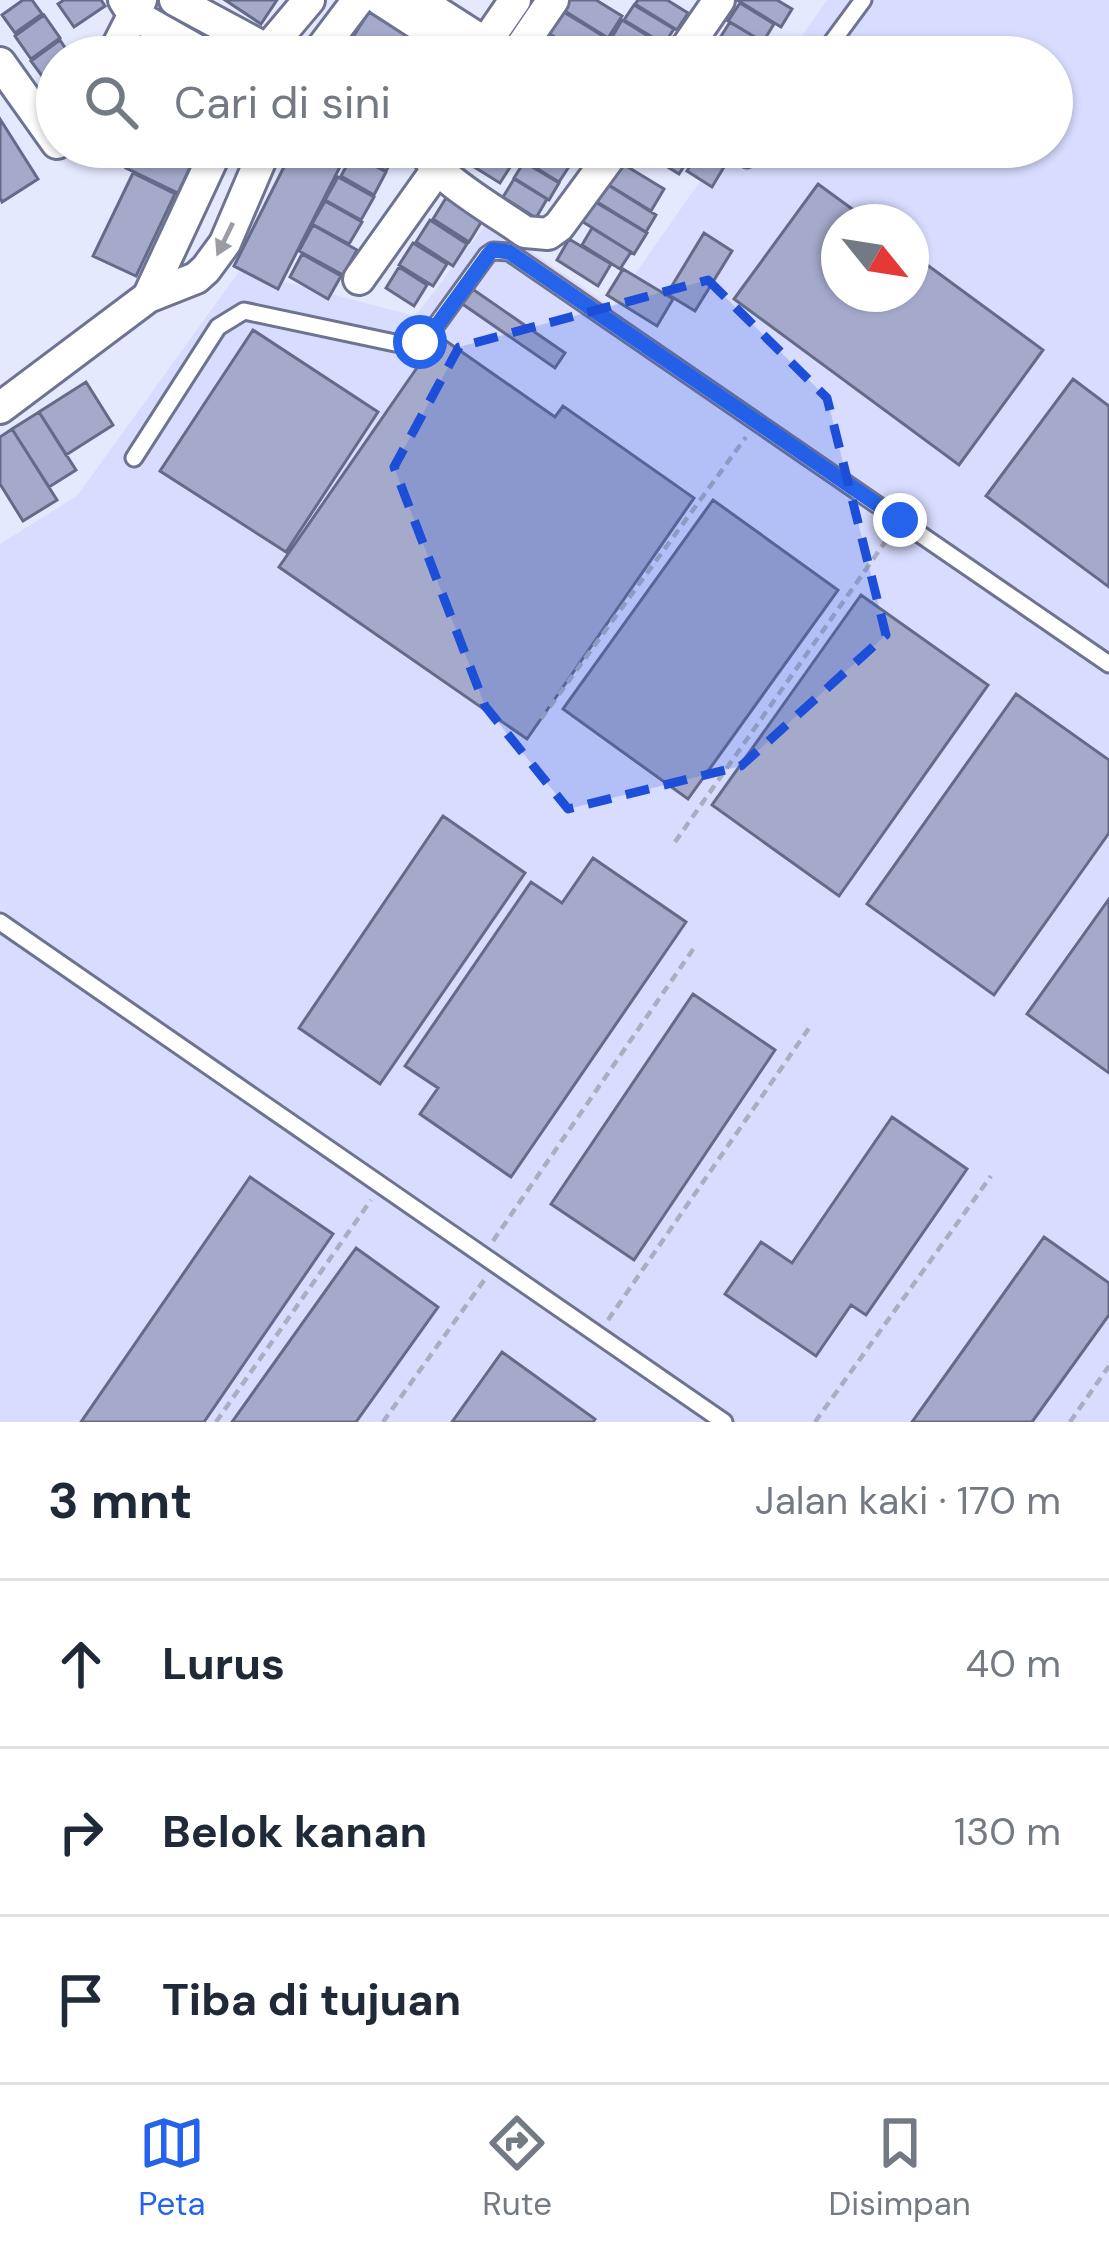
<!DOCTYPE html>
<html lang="id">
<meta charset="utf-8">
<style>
body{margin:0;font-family:"DM Sans",sans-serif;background:#f6f6f7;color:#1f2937}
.compass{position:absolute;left:821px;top:204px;width:108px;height:108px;border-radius:50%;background:#fff;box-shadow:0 3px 9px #0004;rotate:120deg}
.stop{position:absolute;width:36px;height:36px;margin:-27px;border:9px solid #2563eb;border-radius:50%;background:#fff}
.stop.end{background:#2563eb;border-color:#fff;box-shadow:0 3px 12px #0008}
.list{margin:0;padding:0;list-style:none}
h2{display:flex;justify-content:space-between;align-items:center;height:156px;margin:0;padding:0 48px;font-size:51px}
h2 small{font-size:39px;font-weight:400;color:#747a83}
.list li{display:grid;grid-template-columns:78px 1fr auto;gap:36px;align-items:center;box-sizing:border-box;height:168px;padding:0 48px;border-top:3px solid #e0e1e3}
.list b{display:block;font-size:45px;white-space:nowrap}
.list em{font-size:39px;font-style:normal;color:#747a83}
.icon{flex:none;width:66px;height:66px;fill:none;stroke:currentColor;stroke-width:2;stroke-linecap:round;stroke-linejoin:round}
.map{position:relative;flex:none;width:1109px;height:1422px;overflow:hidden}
.search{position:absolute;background:#fff;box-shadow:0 3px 9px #0004;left:36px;right:36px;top:36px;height:132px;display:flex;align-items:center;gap:30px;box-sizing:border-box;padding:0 42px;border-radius:66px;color:#747a83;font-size:45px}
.sheet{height:660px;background:#fff}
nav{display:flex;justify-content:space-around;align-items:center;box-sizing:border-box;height:168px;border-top:3px solid #e0e1e3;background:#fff;font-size:33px;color:#747a83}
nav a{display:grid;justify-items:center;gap:6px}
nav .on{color:#2563eb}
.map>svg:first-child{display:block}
.built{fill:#d8ddff;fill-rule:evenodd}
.building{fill:#a5aacb;stroke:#666a89;stroke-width:3}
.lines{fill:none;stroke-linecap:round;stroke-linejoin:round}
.service-casing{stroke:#6e7392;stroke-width:21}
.minor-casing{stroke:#6e7392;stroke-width:36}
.path{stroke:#aaaec0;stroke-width:4.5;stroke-dasharray:9 6;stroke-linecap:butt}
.service{stroke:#fff;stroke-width:15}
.minor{stroke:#fff;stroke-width:30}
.oneway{fill:#9c9ca4}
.route{stroke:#2563eb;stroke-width:15}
.marked{fill:#1d4ed8;fill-opacity:0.2;stroke:#1d4ed8;stroke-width:9;stroke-dasharray:24 15;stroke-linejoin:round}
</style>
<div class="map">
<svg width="1109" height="1422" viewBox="0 0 1109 1422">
<rect width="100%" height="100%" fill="#e5e9fe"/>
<path class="built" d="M827,0H1109V1422H0V544L77,496L240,270L415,316L488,222L612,307L724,147H1052V57H787ZM839,222H911V294H839Z"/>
<path class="building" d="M23,0H32L42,14L15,33L2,15Z
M64,0H101L105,6L74,27L58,4Z
M225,0H277L261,24Z
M565,0H596L622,16L608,38L560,8Z
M638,0H667L688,13L677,30L635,4Z
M737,0H777L792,9L781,27Z
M740,3L774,24L763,42L728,21Z
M634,5L674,29L664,44L624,20Z
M562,11L608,39L597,57H588L548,33Z
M369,12L412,39L400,57H340Z
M44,15L60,38L31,59L15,36Z
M622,20L661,44L654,57H640L611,39Z
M730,22L763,42L754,57H745L718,41Z
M706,34L744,57H702L694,52Z
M553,37L586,57H541Z
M60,40L71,57H57V72L45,80L31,61Z
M0,119L38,179L2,202L0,198Z
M137,147H173L195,157L178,193L126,168Z
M294,147H350L278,289L234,266Z
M357,147H397L399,148L386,171L354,153Z
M482,147H491L514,161L500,183L471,165Z
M527,147H547L572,162L559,182L520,158Z
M551,147H592L581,165Z
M635,147H681L692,154L679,174Z
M702,147H725L733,152L712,187L687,171Z
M353,154L386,172L374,195L341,176Z
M618,161L664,189L651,211L604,182Z
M524,162L559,183L549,200L514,178Z
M133,173L175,194L136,276L93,256Z
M338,177L374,197L361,220L325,200Z
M514,179L547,199L536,218L503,197Z
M605,183L656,215L646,232L594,200Z
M818,184L870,222H839V294H911V253L1043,350L959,465L734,299Z
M446,198L461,207L468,198L488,211L469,242L433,219Z
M592,200L647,233L634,254L580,220Z
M325,201L362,222L349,244L312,224Z
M430,220L467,244L453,266L416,242Z
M313,225L357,250L343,275L299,251Z
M592,228L631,252L620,269L582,245Z
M704,233L732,251L695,311L667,294Z
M569,239L611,264L598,286L557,260Z
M413,243L447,264L433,286L399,265Z
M302,254L341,276L328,299L290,277Z
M399,267L427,285L414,306L386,288Z
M623,269L673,299L657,326L607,295Z
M471,288L565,353L555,368L461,303Z
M253,330L378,412L286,552L160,471Z
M439,336L555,417L563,406L694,498L527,739L279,567Z
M1073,379L1109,406V587L986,496Z
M86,382L113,425L66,455L39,412Z
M39,412L76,470L49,487L12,429Z
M12,429L57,500L23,521L0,484V437Z
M713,500L838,590L688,799L563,709Z
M861,595L988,685L839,896L712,805Z
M1016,694L1109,760V833L994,995L867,904Z
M443,816L525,873L380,1084L299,1028Z
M593,858L686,922L511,1177L420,1114L438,1088L405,1066L531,882L562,903Z
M1109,899V1073L1027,1014Z
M693,994L775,1050L634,1260L551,1204Z
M892,1117L967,1169L866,1315L851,1305L816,1356L725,1294L761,1242L792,1263Z
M250,1177L333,1234L204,1422H81Z
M1044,1237L1109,1283V1315L1032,1422H912Z
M356,1248L438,1307L356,1422H232Z
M502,1352L595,1419L593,1422H452Z"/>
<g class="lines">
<defs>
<path id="service" d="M821,57L863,0
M747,159L756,147
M134,458L218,327L244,311L395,343L420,342L429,335L487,255L493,251L509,252L1109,664
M0,922L724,1422"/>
<path id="minor" d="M124,0L133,14L209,57
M175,0L266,49
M381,0L469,57
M418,0L507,57
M112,57L141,0
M261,57L309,0
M315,57L358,0
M476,57L515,0
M514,57L553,0
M680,57L719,0
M0,63L57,143
M424,147C429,175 501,214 525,232L548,234L559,226L617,147
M359,279L453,147
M148,297L218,147
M0,408L148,297L196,278L206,269L225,243L266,147"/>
</defs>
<use href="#service" class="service-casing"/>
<use href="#minor" class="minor-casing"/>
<path class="path" d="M541,719L746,437
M675,842L890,535
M493,1241L696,945
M608,1320L809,1028
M216,1422L371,1200
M383,1422L485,1279
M815,1422L991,1176
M1070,1422L1109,1366"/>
<use href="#service" class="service"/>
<use href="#minor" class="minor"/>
</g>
<defs><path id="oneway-solid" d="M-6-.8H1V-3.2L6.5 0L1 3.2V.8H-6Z" transform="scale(3)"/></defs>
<use class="oneway" href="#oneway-solid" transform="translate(225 239) rotate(116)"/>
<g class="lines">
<path class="route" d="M420,342L430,335L488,255L493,250L509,252L900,520"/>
</g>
<path class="marked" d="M708,280L827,398L886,635L741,766L568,809L485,706L394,467L459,347Z"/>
</svg>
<svg class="compass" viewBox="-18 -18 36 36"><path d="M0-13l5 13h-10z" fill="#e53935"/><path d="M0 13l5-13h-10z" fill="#747a83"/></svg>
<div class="stop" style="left:420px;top:342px"></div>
<div class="stop end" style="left:900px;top:520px"></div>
<div class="search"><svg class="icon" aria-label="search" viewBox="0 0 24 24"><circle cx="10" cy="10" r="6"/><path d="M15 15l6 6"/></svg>Cari di sini</div>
</div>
<section class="sheet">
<h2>3 mnt<small>Jalan kaki · 170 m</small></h2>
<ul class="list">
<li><svg class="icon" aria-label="ahead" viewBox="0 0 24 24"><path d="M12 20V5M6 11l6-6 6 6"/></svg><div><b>Lurus</b></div><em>40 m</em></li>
<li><svg class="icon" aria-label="right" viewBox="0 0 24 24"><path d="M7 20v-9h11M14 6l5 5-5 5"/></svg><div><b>Belok kanan</b></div><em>130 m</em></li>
<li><svg class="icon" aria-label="arrive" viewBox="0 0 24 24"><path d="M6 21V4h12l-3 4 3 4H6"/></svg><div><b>Tiba di tujuan</b></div></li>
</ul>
</section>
<nav>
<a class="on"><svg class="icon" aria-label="map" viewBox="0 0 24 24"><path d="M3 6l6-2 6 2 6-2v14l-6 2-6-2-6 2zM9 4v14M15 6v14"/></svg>Peta</a>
<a><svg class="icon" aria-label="directions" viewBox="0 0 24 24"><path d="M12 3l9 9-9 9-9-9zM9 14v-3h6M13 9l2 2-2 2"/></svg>Rute</a>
<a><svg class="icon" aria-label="saved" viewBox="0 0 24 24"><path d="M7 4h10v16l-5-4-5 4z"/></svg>Disimpan</a>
</nav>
